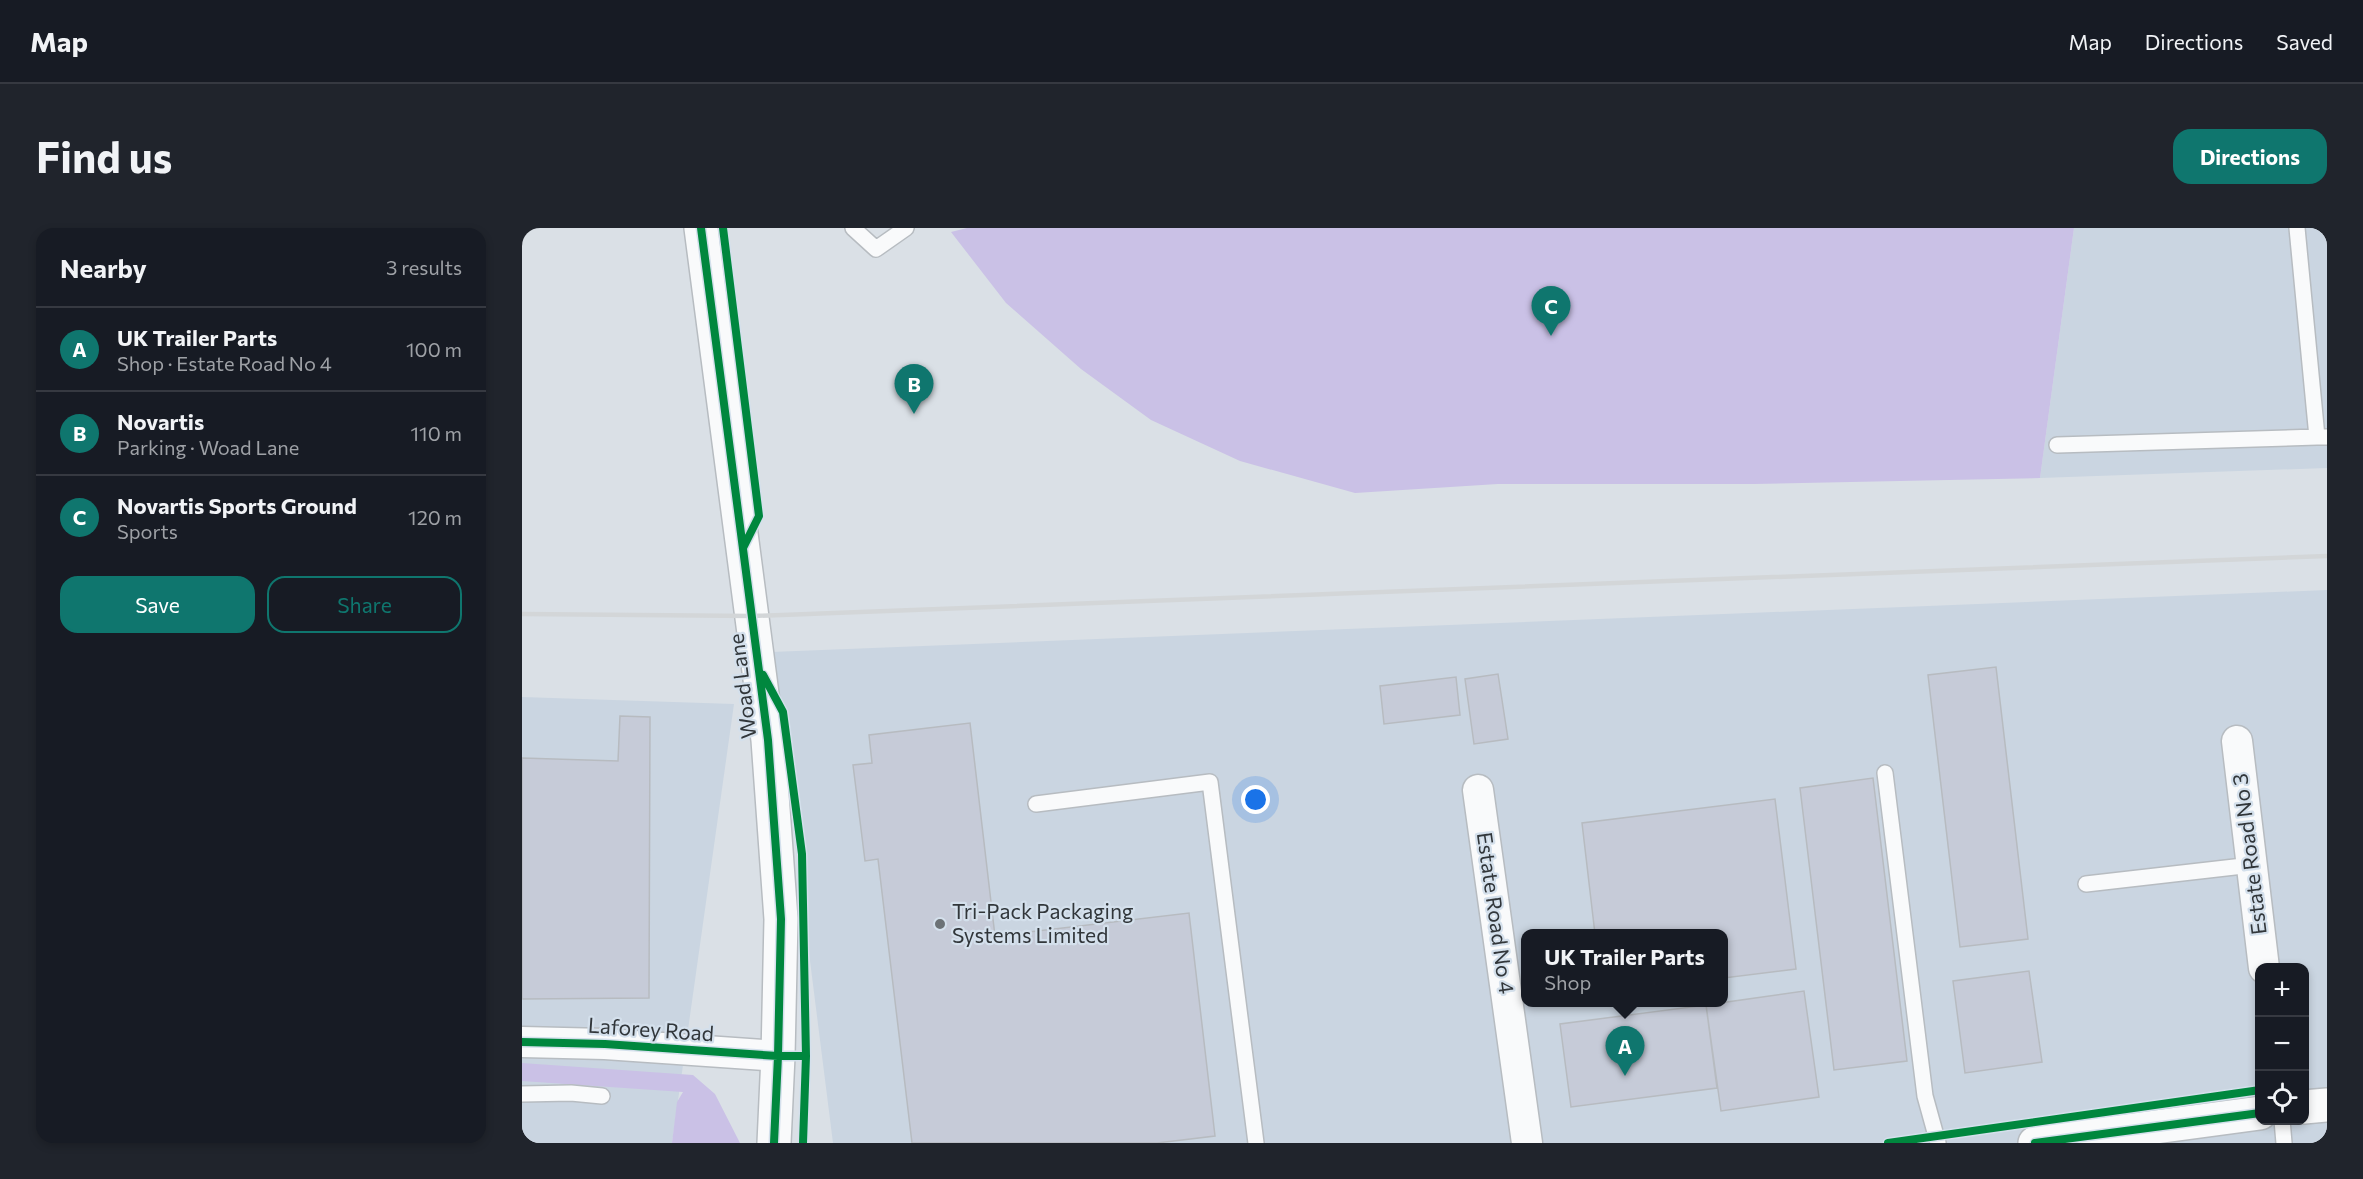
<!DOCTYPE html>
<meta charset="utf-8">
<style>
body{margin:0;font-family:Commissioner,sans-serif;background:#20242c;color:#f1f3f6}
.controls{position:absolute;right:18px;bottom:18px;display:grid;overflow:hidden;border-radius:12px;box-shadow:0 3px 9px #0003}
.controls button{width:54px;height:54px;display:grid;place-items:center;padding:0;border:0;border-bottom:2px solid #363941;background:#171b24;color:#f1f3f6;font:30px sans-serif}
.you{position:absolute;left:734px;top:572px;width:21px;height:21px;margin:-15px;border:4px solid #fff;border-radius:50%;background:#1a73e8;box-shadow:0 0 0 9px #1a73e833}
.badge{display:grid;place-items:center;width:39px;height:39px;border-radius:50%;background:#0f766e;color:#fff;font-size:20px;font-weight:700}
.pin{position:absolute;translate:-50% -50px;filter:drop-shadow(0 2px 3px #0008)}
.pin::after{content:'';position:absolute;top:32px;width:21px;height:18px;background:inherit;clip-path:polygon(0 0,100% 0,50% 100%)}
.popup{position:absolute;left:999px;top:701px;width:207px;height:78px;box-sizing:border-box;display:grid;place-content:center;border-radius:12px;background:#171b24;filter:drop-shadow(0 2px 4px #0005);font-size:20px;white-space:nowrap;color:#9ea1a6}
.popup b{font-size:22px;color:#f1f3f6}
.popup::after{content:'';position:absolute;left:50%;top:100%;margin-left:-12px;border:12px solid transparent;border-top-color:#171b24}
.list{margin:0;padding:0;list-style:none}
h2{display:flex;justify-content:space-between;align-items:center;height:78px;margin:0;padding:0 24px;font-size:26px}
h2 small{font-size:20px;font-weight:400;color:#9ea1a6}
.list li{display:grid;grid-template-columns:39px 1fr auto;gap:18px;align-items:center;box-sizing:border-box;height:84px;padding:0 24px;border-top:2px solid #363941}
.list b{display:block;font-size:22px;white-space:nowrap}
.list p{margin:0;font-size:20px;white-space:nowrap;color:#9ea1a6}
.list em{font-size:20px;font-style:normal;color:#9ea1a6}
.actions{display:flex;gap:12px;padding:18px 24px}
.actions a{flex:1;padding:14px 0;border:2px solid #0f766e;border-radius:18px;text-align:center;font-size:21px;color:#0f766e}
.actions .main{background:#0f766e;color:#fff}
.icon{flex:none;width:33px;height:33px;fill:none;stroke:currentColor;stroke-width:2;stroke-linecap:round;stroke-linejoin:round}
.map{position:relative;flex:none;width:1805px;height:915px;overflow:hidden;border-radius:18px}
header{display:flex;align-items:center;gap:36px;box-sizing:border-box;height:84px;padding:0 30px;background:#171b24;border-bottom:2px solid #363941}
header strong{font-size:28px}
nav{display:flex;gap:33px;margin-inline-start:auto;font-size:21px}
.intro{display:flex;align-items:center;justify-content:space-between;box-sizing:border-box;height:144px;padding:0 36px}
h1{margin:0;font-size:42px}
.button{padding:15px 27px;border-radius:18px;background:#0f766e;color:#fff;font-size:21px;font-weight:700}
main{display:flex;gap:36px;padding:0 36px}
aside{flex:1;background:#171b24;border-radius:18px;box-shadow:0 3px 9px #0003}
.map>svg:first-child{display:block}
.built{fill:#cad5e1;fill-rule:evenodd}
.green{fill:#cac1e6}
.building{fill:#c6cbd8;stroke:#b7bbc0;stroke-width:1.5}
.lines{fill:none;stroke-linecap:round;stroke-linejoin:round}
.service-casing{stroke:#b7bcc1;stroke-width:18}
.minor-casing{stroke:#b7bcc1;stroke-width:33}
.tertiary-casing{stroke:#b7bcc1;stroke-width:36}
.service{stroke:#f9fafb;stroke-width:15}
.minor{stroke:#f9fafb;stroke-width:30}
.tertiary{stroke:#f9fafb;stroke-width:33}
.rail{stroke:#d3d6d8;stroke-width:4.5}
.cycleway-casing{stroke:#d4e0ec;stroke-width:11}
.cycleway{stroke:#00873e;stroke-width:8}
.poi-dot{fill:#6c7276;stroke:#d4e0ec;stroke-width:2}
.labels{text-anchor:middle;stroke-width:4.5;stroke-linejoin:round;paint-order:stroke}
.street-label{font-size:21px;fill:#31363a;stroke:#d4e0ec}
.poi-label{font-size:21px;fill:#31363a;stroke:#d4e0ec;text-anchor:start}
</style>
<header>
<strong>Map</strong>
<nav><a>Map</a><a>Directions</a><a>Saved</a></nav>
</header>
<div class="intro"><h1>Find us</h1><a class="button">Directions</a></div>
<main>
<aside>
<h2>Nearby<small>3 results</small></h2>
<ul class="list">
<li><span class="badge">A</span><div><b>UK Trailer Parts</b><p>Shop · Estate Road No 4</p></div><em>100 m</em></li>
<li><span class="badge">B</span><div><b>Novartis</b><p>Parking · Woad Lane</p></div><em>110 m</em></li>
<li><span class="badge">C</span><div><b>Novartis Sports Ground</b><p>Sports</p></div><em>120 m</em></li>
</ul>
<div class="actions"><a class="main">Save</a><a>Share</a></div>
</aside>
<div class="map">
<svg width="1805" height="915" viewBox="0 0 1805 915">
<rect width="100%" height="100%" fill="#dae0e6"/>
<path class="built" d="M1552,0H1805V240L1518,250Z
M1805,362V915H311L249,424ZM1004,706H1202V774H1004ZM1738,740H1782V892H1738Z
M0,469L212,476L150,915H0Z"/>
<path class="green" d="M445,0H1552L1518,250L1232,256H976L833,265L718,233L629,192L559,141L484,75L429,4Z
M0,835L171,847L193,866L218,915H150L155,874L161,864L0,853Z"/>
<path class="building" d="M1474,439L1506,711L1438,719L1406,447Z
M976,446L986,511L952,516L943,451Z
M934,449L938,487L862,496L858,458Z
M98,488L128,489L127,770L0,771V530L96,533Z
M448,495L473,708L667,685L693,908L635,915H390L356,631L343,633L331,537L350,535L347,507Z
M1351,550L1385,833L1312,842L1278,560Z
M1253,571L1274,741L1202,750V706H1073L1060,595Z
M1507,743L1520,834L1443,845L1431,753Z
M1282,763L1297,869L1199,883L1184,777Z
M1184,777L1195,860L1049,879L1038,796Z"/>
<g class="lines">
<defs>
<path id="service" d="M331,0L354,21L384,0
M1775,0L1795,209H1804
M1535,217L1795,209
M1363,545L1403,868L1416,915
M514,576L688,554L734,915
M1564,656L1730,637
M0,866L49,865L80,868
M1760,892L1762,915"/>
<path id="minor" d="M1715,513L1742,740
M956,562L1005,915
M0,814L83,816L256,828"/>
<path id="tertiary" d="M179,0L246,512L259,691L256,828L252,915
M1782,879L1805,877
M1513,915L1738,885"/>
</defs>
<use href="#service" class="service-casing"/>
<use href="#minor" class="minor-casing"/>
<use href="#tertiary" class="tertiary-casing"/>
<use href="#service" class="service"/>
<use href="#minor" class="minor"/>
<use href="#tertiary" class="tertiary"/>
<path class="rail" d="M0,386L231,388L1805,328"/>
<defs>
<path id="cycleway" d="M179,0L246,512L259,691L256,828L252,915
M201,0L237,288L221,320
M241,447L261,484L280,626L284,828L281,915
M0,814L83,816L256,828H284
M1366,915L1738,862
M1513,915L1738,885"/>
</defs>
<use href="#cycleway" class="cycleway-casing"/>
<use href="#cycleway" class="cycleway"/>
</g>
<circle class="poi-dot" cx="418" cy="696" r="6"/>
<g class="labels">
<g class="street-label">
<text transform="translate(221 458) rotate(-97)" y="7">Woad Lane</text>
<text transform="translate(1728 626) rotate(-97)" y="7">Estate Road No 3</text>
<text transform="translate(973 685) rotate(82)" y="7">Estate Road No 4</text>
<text transform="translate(129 802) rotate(4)" y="7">Laforey Road</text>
</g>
<g class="poi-label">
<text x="430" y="691">Tri-Pack Packaging<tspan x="430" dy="24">Systems Limited</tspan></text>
</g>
</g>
</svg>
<div class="controls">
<button>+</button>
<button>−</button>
<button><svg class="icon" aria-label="locate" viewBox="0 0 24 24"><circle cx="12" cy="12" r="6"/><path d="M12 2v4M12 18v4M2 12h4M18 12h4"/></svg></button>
</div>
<div class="you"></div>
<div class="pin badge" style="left:1103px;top:848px">A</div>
<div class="popup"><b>UK Trailer Parts</b>Shop</div>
<div class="pin badge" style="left:392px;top:186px">B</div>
<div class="pin badge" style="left:1029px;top:108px">C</div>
</div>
</main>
